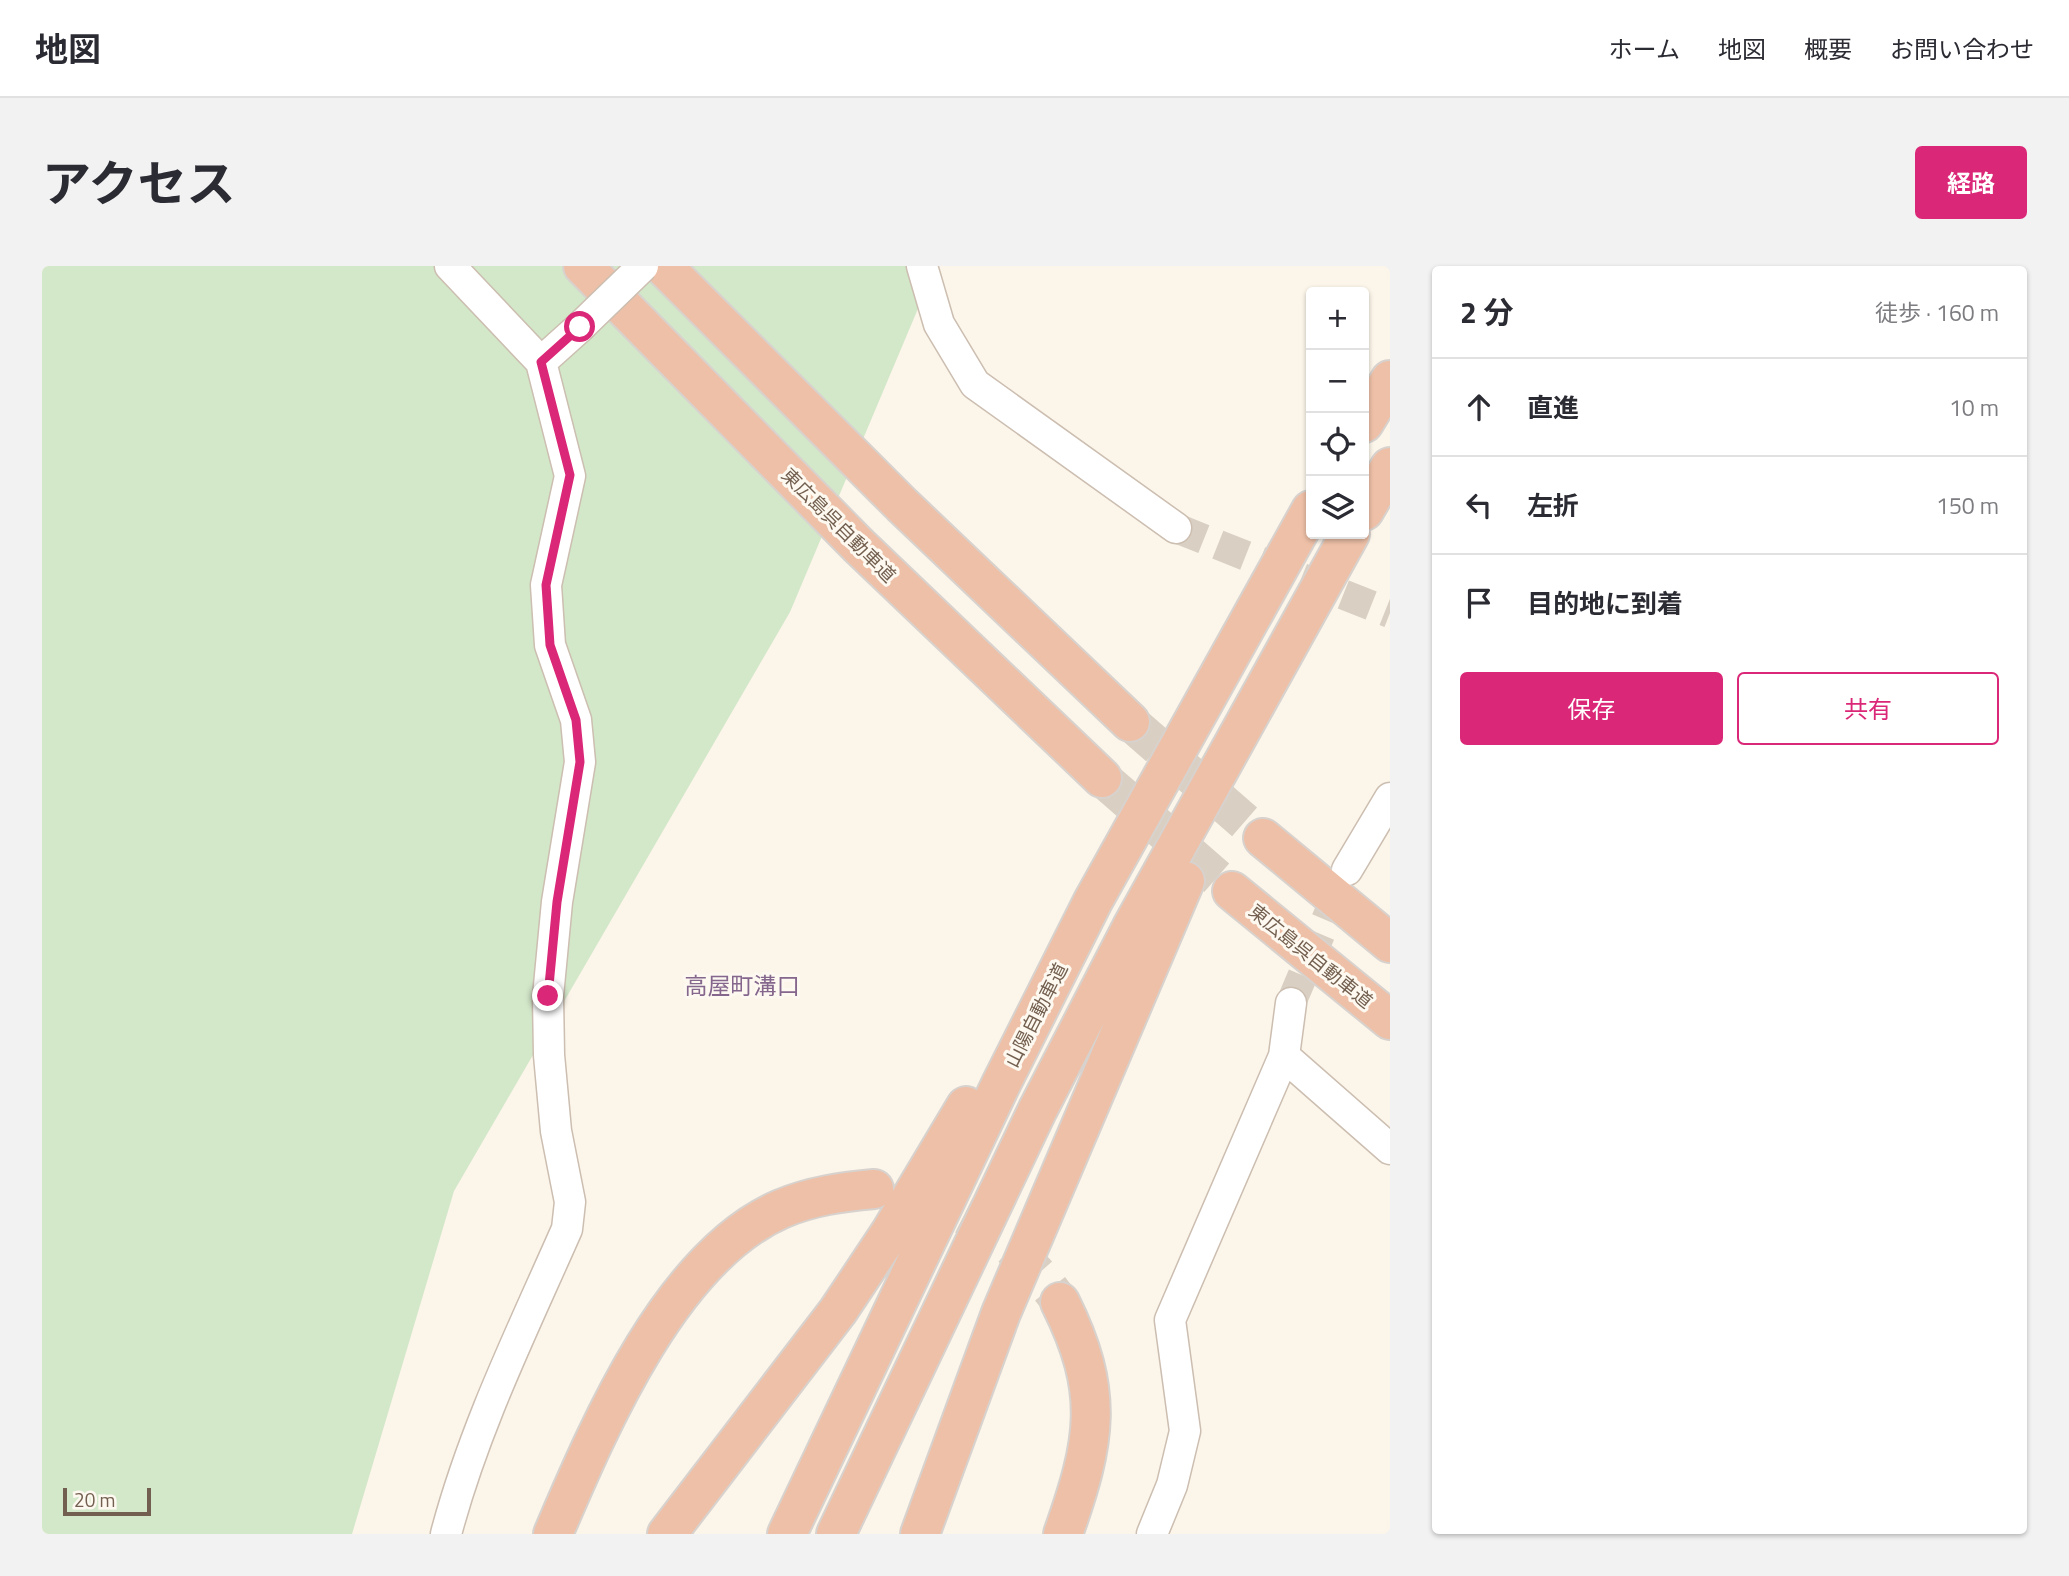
<!DOCTYPE html>
<html lang="ja">
<meta charset="utf-8">
<style>
body{margin:0;font-family:"Titillium Web","Noto Sans JP",sans-serif;background:#f2f2f3;color:#2b2b33}
.controls{position:absolute;right:21px;top:21px;display:grid;overflow:hidden;border-radius:7px;box-shadow:0 2px 5px #0004}
.controls button{width:63px;height:63px;display:grid;place-items:center;padding:0;border:0;border-bottom:2px solid #e1e1e2;background:#fff;color:#2b2b33;font:35px sans-serif}
.scale{position:absolute;left:21px;bottom:18px;width:88px;box-sizing:border-box;padding-left:7px;border:4px solid #735f4f;border-top:0;font-size:19px;line-height:24px;white-space:nowrap;color:#735f4f;-webkit-text-stroke:5px #fdf9f0;paint-order:stroke}
.stop{position:absolute;width:21px;height:21px;margin:-16px;border:5px solid #db2777;border-radius:50%;background:#fff}
.stop.end{background:#db2777;border-color:#fff;box-shadow:0 2px 7px #0008}
.list{margin:0;padding:0;list-style:none}
h2{display:flex;justify-content:space-between;align-items:center;height:91px;margin:0;padding:0 28px;font-size:30px}
h2 small{font-size:23px;font-weight:400;color:#7c7c81}
.list li{display:grid;grid-template-columns:46px 1fr auto;gap:21px;align-items:center;box-sizing:border-box;height:98px;padding:0 28px;border-top:2px solid #e1e1e2}
.list b{display:block;font-size:26px;white-space:nowrap}
.list em{font-size:23px;font-style:normal;color:#7c7c81}
.actions{display:flex;gap:14px;padding:21px 28px}
.actions a{flex:1;padding:16px 0;border:2px solid #db2777;border-radius:7px;text-align:center;font-size:24px;color:#db2777}
.actions .main{background:#db2777;color:#fff}
.icon{flex:none;width:38px;height:38px;fill:none;stroke:currentColor;stroke-width:2;stroke-linecap:round;stroke-linejoin:round}
.map{position:relative;flex:none;width:1348px;height:1268px;overflow:hidden;border-radius:7px}
header{display:flex;align-items:center;gap:42px;box-sizing:border-box;height:98px;padding:0 35px;background:#fff;border-bottom:2px solid #e1e1e2}
header strong{font-size:33px}
nav{display:flex;gap:38px;margin-inline-start:auto;font-size:24px}
.intro{display:flex;align-items:center;justify-content:space-between;box-sizing:border-box;height:168px;padding:0 42px}
h1{margin:0;font-size:49px}
.button{padding:18px 32px;border-radius:7px;background:#db2777;color:#fff;font-size:24px;font-weight:700}
main{display:flex;gap:42px;padding:0 42px}
aside{flex:1;background:#fff;border-radius:7px;box-shadow:0 2px 5px #0004}
.map>svg:first-child{display:block}
.green{fill:#d3e7c9}
.lines{fill:none;stroke-linecap:round;stroke-linejoin:round}
.minor-tunnel{stroke:#d9d0c3;stroke-width:30;stroke-dasharray:30 15;stroke-linecap:butt}
.highway-tunnel{stroke:#d9d0c3;stroke-width:38;stroke-dasharray:38 19;stroke-linecap:butt}
.minor-casing{stroke:#ccbeb0;stroke-width:33}
.highway-casing{stroke:#d8d2ce;stroke-width:42}
.minor{stroke:#fff;stroke-width:30}
.highway{stroke:#eec0a7;stroke-width:38}
.minor-bridge-casing{stroke:#ccbeb0;stroke-width:33;stroke-linecap:butt}
.minor-bridge{stroke:#fff;stroke-width:30}
.route{stroke:#db2777;stroke-width:9}
.labels{text-anchor:middle;stroke-width:6;stroke-linejoin:round;paint-order:stroke}
.street-label{font-size:19px;fill:#735f4f;stroke:#fdf9f0}
.quarter-label{font-size:23px;fill:#85678e;stroke:#fdf9f0}
</style>
<header>
<strong>地図</strong>
<nav><a>ホーム</a><a>地図</a><a>概要</a><a>お問い合わせ</a></nav>
</header>
<div class="intro"><h1>アクセス</h1><a class="button">経路</a></div>
<main>
<div class="map">
<svg width="1348" height="1268" viewBox="0 0 1348 1268">
<rect width="100%" height="100%" fill="#fbf5ea"/>
<path class="green" d="M0,0H894L748,346L412,925L310,1268H0Z"/>
<g class="lines">
<path class="minor-tunnel" d="M1134,262L1348,347
M1249,737L1301,614"/>
<path class="highway-tunnel" d="M1088,456L1221,572
M1060,512L1190,625
M868,931C932,944 981,984 1018,1036"/>
<defs>
<path id="minor" d="M880,0L897,58L933,118L1134,262
M499,96L538,61
M1305,604L1348,532
M1242,790L1348,883
M404,1268C432,1162 481,1063 525,963L528,936L514,865L507,789L506,730L515,636L538,496L534,454L508,379L504,319L528,210L499,96L408,0
M1110,1268L1130,1219L1143,1165L1128,1054L1242,790L1249,737"/>
<path id="highway" d="M541,0L816,279L1060,512
M621,0L860,239L1088,456
M1322,157L1348,114
M1322,245L1348,201
M1221,572L1348,677
M1190,625L1348,754
M1018,1036C1063,1126 1054,1175 1021,1268
M511,1268C556,1163 628,991 739,943C769,930 800,926 832,923
M625,1268L796,1045L848,967L924,840
M745,1268L959,818L1051,635L1269,244
M794,1268L995,845L1091,659L1308,268
M878,1268L959,1047L1143,615"/>
</defs>
<use href="#minor" class="minor-casing"/>
<use href="#highway" class="highway-casing"/>
<use href="#minor" class="minor"/>
<use href="#highway" class="highway"/>
<defs>
<path id="minor-bridge" d="M538,61L601,0"/>
</defs>
<use href="#minor-bridge" class="minor-bridge-casing"/>
<use href="#minor-bridge" class="minor-bridge"/>
</g>
<g class="lines">
<path class="route" d="M506,730L515,636L538,496L534,454L508,379L504,319L528,209L499,96L538,61"/>
</g>
<g class="labels">
<g class="street-label">
<text transform="translate(797 259) rotate(45)" y="7">東広島呉自動車道</text>
<text transform="translate(1269 690) rotate(39)" y="7">東広島呉自動車道</text>
<text transform="translate(994 749) rotate(-63)" y="7">山陽自動車道</text>
</g>
<g class="quarter-label">
<text x="700" y="728">高屋町溝口</text>
</g>
</g>
</svg>
<div class="controls">
<button>+</button>
<button>−</button>
<button><svg class="icon" aria-label="locate" viewBox="0 0 24 24"><circle cx="12" cy="12" r="6"/><path d="M12 2v4M12 18v4M2 12h4M18 12h4"/></svg></button>
<button><svg class="icon" aria-label="layers" viewBox="0 0 24 24"><path d="M12 4l9 5-9 5-9-5zM3 14l9 5 9-5"/></svg></button>
</div>
<div class="scale">20 m</div>
<div class="stop" style="left:538px;top:61px"></div>
<div class="stop end" style="left:506px;top:730px"></div>
</div>
<aside>
<h2>2 分<small>徒歩 · 160 m</small></h2>
<ul class="list">
<li><svg class="icon" aria-label="ahead" viewBox="0 0 24 24"><path d="M12 20V5M6 11l6-6 6 6"/></svg><div><b>直進</b></div><em>10 m</em></li>
<li><svg class="icon" aria-label="left" viewBox="0 0 24 24"><path d="M17 20v-9H6M10 6l-5 5 5 5"/></svg><div><b>左折</b></div><em>150 m</em></li>
<li><svg class="icon" aria-label="arrive" viewBox="0 0 24 24"><path d="M6 21V4h12l-3 4 3 4H6"/></svg><div><b>目的地に到着</b></div></li>
</ul>
<div class="actions"><a class="main">保存</a><a>共有</a></div>
</aside>
</main>
